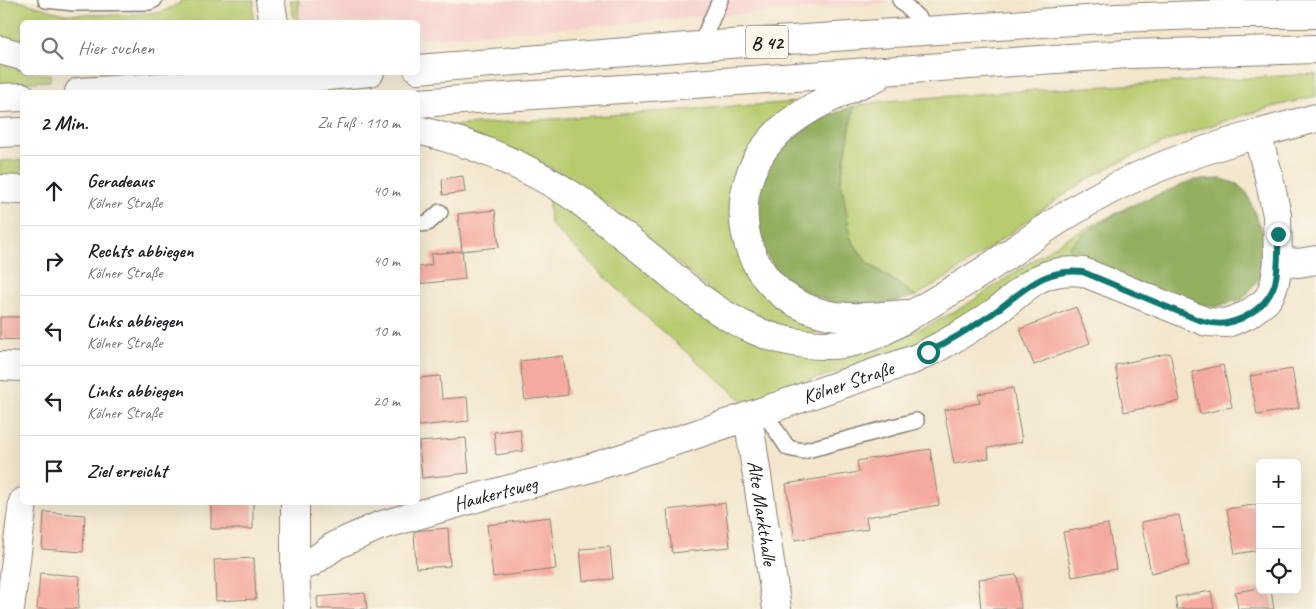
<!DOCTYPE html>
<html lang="de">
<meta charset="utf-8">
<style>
body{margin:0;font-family:Caveat,sans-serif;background:#f6f6f6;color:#202124}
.controls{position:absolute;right:15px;bottom:15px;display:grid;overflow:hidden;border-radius:8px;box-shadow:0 5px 20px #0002}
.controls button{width:45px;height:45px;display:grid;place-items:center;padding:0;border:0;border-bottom:1px solid #e0e0e0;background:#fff;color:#202124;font:25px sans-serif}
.stop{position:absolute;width:15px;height:15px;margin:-11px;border:4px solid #0f766e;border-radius:50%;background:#fff}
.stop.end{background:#0f766e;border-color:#fff;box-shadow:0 1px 5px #0008}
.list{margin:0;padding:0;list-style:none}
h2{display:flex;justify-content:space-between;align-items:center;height:65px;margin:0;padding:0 20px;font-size:21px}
h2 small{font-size:16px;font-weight:400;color:#757577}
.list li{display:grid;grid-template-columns:32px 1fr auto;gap:15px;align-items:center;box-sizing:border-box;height:70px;padding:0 20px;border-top:1px solid #e0e0e0}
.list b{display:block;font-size:19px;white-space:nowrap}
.list p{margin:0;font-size:16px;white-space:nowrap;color:#757577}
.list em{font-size:16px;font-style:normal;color:#757577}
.icon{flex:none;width:28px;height:28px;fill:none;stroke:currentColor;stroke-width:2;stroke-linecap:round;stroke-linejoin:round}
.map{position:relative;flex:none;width:1316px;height:609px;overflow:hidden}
.search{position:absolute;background:#fff;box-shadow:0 5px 20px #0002;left:20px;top:20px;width:400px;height:55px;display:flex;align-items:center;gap:12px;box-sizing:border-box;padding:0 18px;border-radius:8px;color:#757577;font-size:19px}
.panel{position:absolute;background:#fff;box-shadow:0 5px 20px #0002;left:20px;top:90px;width:400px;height:415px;border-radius:8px}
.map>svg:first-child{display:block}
.built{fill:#f7d0cb}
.green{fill:#b8cb6e;stroke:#6a7445}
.forest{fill:#92af61;stroke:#57663e}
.building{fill:#f5aa9f}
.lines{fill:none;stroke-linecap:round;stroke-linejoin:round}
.lane-casing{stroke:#888174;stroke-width:18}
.street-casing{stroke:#888174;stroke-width:30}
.secondary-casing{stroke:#888174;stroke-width:30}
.highway-casing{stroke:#888174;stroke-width:30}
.lane{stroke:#fff;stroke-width:15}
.street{stroke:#fff;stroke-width:28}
.secondary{stroke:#fff;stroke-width:28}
.highway{stroke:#fff;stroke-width:28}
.highway-bridge-casing{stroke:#888174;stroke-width:30;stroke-linecap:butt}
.highway-bridge{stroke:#fff;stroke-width:28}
.route{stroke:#0f766e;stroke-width:6}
.labels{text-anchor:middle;stroke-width:4;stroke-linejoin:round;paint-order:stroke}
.shield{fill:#fbf7ec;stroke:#5f5e5a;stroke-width:1}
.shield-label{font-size:19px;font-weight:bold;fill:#1c1c1c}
.street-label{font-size:20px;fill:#1c1c1c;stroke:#fbf7ec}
</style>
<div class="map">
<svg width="1316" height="609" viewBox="0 0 1316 609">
<rect width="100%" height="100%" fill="#fbf7ec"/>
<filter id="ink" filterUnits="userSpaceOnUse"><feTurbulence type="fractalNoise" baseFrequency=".02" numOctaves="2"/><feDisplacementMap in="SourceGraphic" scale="10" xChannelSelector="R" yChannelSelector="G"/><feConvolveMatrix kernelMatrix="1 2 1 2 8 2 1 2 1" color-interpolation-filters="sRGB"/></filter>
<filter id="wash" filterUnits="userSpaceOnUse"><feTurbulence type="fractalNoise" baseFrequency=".0096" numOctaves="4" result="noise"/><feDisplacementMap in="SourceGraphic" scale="20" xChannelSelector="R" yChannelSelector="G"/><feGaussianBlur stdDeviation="1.12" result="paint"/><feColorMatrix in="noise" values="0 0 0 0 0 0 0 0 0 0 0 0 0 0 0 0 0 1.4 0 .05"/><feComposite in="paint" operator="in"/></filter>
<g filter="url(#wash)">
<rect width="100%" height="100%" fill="#f3e6cc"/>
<path class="built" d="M298,0H887L885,3L418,39V22H297Z"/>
<path class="green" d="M0,0H15L64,14L123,15L162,12L180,3L182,0H254L253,22H22V44L0,37Z
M290,0H299L298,22H295Z
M0,63L22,70V72L50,74V81L0,84Z
M1316,74V96C1238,115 1150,141 1082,183C1026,219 975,263 916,296L867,262L851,239L841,180L854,106L885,101L1003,92Z
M797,102L767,129L743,257L852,330L800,334L728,305L604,202L577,182L532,158L450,126Z
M22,160V182L0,181V161Z
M548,191L729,327L884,344L934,323L969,303L1065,239L1130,206L1091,229L1080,261L925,342L868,364L803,382L749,406L656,326L550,224Z"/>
<path class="forest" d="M854,106L841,180L851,239L867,263L916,296L885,304L844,306L807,293L777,272L762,248L756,222L758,193L767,170L782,146L820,119Z
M1222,179L1237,184L1247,193L1263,234L1260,277L1243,299L1214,307L1172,299L1080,261L1071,255L1069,247L1077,239L1091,229L1130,206L1194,180Z"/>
<g id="blocks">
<path class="building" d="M463,176L465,192L443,195L442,179Z
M495,210L499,247L462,251L458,214Z
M462,251L465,279L418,284V267L432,265L431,254Z
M1076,307L1090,343L1034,365L1020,329Z
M0,317H22V340L0,339Z
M1170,353L1180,401L1124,412L1115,365Z
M563,356L568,395L525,400L520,361Z
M1223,365L1232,407L1200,414L1192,372Z
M1292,369L1299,408L1257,415L1250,376Z
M440,376L442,399L467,397L469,421L418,426V378Z
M1013,388L1022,442L988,448L989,458L954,464L944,410L980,403L978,394Z
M520,429L523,451L496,455L494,432Z
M466,438L469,473L422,478L419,442Z
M930,449L939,505L866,517L868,529L795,540L786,484L859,472L857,461Z
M211,502H253V529H211Z
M725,503L730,547L672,553L667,510Z
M1260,504V550L1235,554L1227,509Z
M44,512L85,515L83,552L42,549Z
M1179,515L1189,565L1151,573L1141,522Z
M550,517L556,569L493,577L487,525Z
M1108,524L1116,569L1072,577L1063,532Z
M448,528L450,566L416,568L414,531Z
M610,547L613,579L583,581L580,549Z
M254,558L256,599L216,601L214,560Z
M40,573L80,576L78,609H37Z
M1017,575L1021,609H981L978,579Z
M1260,588V590H1271L1274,609H1238L1235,592Z
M1211,591L1214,609H1177L1175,597Z
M365,593L367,609H318L317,597Z"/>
</g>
</g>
<g filter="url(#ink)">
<use href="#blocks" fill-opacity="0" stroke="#888174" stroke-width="1"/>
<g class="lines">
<defs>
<path id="lane" d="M46,0L74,3L149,2L154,0
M900,0L931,31
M700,46L720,0
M418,224L428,223L440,212
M763,411L788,448L803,451L916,421"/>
<g id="street">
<path d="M270,0L274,22"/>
<path d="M0,189L22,190"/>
<path d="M1278,261L1298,263L1316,260"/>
<path d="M0,366L22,367"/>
<path id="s1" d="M748,416L777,609"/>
<path d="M295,502V567L297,609"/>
<path id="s2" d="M295,567L311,563L336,545L379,526L476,498L587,469L682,439L915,359C944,345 972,329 998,310C1011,300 1024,287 1038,279C1052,272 1068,270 1083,272L1207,322L1227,323L1247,315L1266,301L1270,295L1275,282L1278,261L1277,215L1268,173L1257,134"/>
<path d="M10,609L23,502"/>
</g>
<path id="secondary" d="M1257,134L1316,118"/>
<path id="highway" d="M0,50L22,56
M418,69L700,46L1116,18L1229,14H1316
M327,76L370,72
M878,76C842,93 798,109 771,140C724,192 739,279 804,307C837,322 870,317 905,314
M79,92L255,81
M0,98L22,97
M418,103L1128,54L1316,49
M418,130C477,144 528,166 579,200C604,220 629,240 655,261C685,287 717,314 754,330C783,343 822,349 853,342C877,337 896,324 916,312C947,294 977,276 1006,256C1039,233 1072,210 1108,191C1155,166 1207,149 1257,134
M0,133L22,132"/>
</defs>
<use href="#lane" class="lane-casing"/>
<use href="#street" class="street-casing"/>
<use href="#secondary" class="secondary-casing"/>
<use href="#highway" class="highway-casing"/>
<use href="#lane" class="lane"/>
<use href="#street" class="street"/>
<use href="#secondary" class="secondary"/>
<use href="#highway" class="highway"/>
<defs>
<path id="highway-bridge" d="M255,81L327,76"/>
</defs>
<use href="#highway-bridge" class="highway-bridge-casing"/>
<use href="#highway-bridge" class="highway-bridge"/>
</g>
</g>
<g class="lines" filter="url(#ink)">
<path class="route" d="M928,352C950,341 971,328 992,314C1022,293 1042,267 1083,272L1196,319C1206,322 1216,325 1227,323C1247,319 1269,304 1275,283C1279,268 1278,250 1278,234"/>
</g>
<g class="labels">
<rect class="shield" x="746" y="25.5" width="42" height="33" rx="4"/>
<g class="shield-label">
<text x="767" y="49">B 42</text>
</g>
<g class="street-label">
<text dy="7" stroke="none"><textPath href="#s2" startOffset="585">Kölner Straße</textPath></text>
<text dy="7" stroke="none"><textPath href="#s2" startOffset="215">Haukertsweg</textPath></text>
<text dy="7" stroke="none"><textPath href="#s1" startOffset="98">Alte Markthalle</textPath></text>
</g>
</g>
</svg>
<div class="controls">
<button>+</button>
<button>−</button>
<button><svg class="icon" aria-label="locate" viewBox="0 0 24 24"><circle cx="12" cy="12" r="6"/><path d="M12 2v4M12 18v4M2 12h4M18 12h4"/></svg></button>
</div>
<div class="stop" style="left:928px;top:352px"></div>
<div class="stop end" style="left:1278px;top:234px"></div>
<div class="search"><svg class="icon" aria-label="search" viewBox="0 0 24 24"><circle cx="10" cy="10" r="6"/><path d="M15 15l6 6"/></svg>Hier suchen</div>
<section class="panel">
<h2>2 Min.<small>Zu Fuß · 110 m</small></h2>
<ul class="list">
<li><svg class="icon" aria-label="ahead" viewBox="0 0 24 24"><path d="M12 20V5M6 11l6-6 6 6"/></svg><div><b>Geradeaus</b><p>Kölner Straße</p></div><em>40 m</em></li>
<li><svg class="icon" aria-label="right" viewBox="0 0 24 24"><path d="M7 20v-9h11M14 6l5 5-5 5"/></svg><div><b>Rechts abbiegen</b><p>Kölner Straße</p></div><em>40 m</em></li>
<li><svg class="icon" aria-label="left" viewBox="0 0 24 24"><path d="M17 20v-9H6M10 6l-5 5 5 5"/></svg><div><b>Links abbiegen</b><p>Kölner Straße</p></div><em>10 m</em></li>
<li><svg class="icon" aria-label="left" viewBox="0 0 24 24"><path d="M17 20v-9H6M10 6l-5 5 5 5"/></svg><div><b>Links abbiegen</b><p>Kölner Straße</p></div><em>20 m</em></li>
<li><svg class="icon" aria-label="arrive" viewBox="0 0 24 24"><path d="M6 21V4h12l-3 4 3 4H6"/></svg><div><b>Ziel erreicht</b></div></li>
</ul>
</section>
</div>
